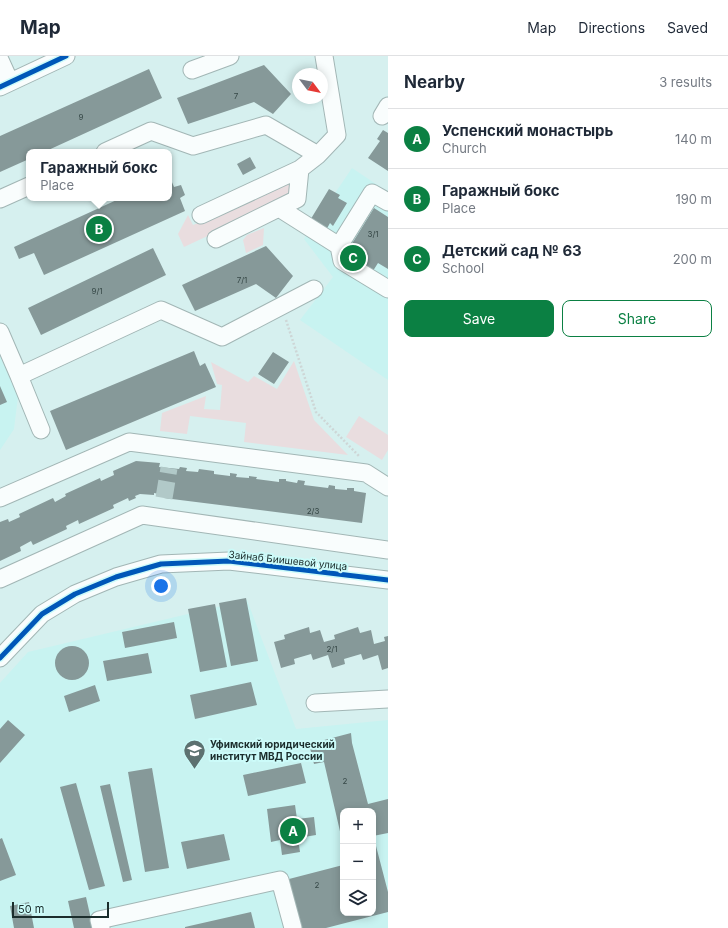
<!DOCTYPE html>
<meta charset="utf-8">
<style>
body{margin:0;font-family:Inter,sans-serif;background:#f2f2f3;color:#1f2937}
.controls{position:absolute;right:12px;bottom:12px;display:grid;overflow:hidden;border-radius:8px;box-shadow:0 2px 10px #0003}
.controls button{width:36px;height:36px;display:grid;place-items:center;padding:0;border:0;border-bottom:1px solid #e0e1e3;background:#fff;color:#1f2937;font:20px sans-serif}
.compass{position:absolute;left:292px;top:12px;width:36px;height:36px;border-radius:50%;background:#fff;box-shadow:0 2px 10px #0003;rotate:122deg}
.scale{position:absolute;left:12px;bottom:10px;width:97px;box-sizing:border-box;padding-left:4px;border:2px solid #1b2d2c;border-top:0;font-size:11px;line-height:14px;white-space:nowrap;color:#1b2d2c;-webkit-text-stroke:3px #ccfbf9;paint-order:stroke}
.you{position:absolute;left:161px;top:530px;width:14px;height:14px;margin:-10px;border:3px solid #fff;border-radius:50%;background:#1a73e8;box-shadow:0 0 0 6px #1a73e833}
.badge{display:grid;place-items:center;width:26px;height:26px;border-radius:50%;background:#0b8043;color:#fff;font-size:13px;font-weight:700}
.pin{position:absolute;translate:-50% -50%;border:2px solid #fff;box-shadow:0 1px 4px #0006}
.popup{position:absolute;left:26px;top:93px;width:146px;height:52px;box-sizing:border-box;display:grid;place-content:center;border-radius:8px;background:#fff;filter:drop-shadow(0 1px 3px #0005);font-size:13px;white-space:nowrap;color:#747a83}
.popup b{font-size:15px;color:#1f2937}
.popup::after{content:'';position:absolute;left:50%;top:100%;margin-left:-8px;border:8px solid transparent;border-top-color:#fff}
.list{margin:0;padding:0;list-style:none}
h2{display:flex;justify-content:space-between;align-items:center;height:52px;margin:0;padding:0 16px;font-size:17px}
h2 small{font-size:13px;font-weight:400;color:#747a83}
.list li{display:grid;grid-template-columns:26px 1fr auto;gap:12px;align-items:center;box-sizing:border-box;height:60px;padding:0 16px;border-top:1px solid #e0e1e3}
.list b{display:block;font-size:15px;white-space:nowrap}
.list p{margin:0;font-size:13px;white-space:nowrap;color:#747a83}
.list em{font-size:13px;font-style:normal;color:#747a83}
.actions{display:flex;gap:8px;padding:12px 16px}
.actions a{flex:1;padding:9px 0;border:1px solid #0b8043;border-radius:8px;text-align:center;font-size:14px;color:#0b8043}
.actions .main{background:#0b8043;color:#fff}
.icon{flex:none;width:22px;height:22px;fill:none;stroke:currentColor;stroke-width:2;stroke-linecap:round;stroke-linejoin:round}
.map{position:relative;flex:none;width:388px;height:872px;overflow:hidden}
header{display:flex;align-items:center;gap:24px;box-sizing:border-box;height:56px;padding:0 20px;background:#fff;border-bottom:1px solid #e0e1e3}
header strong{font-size:19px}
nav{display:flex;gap:22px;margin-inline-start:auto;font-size:14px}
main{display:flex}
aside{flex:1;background:#fff}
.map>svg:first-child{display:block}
.built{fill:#c8f3f1;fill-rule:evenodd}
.green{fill:#e9dddf}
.building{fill:#869999}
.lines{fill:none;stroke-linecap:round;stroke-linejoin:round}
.minor-tunnel{stroke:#b1c9c8;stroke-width:17;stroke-dasharray:17 8;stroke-linecap:butt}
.minor-casing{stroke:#a2b6b5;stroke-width:19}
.path{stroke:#ced6d6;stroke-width:2.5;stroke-dasharray:2 2;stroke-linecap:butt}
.minor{stroke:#f9fdfd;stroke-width:17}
.cycleway-casing{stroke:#ccfbf9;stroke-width:8}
.cycleway{stroke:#0057b8;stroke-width:5}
.labels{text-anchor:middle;stroke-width:4;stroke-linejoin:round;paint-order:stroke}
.number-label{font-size:8px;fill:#364847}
.street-label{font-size:10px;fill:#1b2d2c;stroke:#ccfbf9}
.poi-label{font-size:10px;font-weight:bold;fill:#1b2d2c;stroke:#ccfbf9;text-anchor:start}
</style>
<header>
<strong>Map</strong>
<nav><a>Map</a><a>Directions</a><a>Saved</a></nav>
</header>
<main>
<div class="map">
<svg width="388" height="872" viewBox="0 0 388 872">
<rect width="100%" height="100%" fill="#d6f0ef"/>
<path class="built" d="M352,112L388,136V324L300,264L333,221L304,183Z
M0,300L18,341L14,373L0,394Z
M247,544L296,673L388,664V872H0V627L28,596ZM343,755H373V857H343Z"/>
<path class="green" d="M290,127L294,140L184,191L178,178L188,159L193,169Z
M264,172L263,189L246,197L243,184L247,179Z
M294,305L314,364L348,399L244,386L246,367L190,360L187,378L160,375L162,357L206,340L204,353L220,354L222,329L217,328L211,306L248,326L254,320L277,333Z
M359,360L388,379V394L382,404L346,381Z"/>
<path class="building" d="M264,9L291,38L273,58L254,46L188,68L177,42Z
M149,13L162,42L44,96H29V103L0,116V80Z
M383,74L388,77V115L368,102L380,85L377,83Z
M250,101L256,112L243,119L237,108Z
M169,119L174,131L181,129L185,139L180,142L185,155L44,219L34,197L19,203L14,191L121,142H169Z
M329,133L340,139L338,142L347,147L333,170L330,167L325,176L309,166Z
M374,152L388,161V213L378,207L371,218L357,210L361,203L348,194Z
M266,190L293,220L276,242L256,228L195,255L182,229Z
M153,192L166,219L41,279L28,252Z
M194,295L200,310L205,307L216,331L66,394L50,355Z
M273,296L289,306L274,328L258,318Z
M0,330L7,346L0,349Z
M136,405L160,407L159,411L179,413L180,411L187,412L186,415L198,416L199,413L214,415V418L230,420V417L237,418L236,421L249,422V420L257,421L256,423L279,426V423H286V425L297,427L298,424L305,425L304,429L328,432L329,429L335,430V433L347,434V432H354V435L366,437L362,467L164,442L165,439L154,437V439L140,438L135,440L136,442L129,445L128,442L113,449L114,452L79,468L78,464L66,470L67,473L33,489L31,485L20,491L21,495L0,505V466L8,463L9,466L20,461L19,458L53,442L55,446L66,440L65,438L100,422L101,425L114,419L113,415Z
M246,542L258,605L231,610L219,547Z
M215,548L227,611L200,616L188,553Z
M174,566L177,582L125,592L122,576Z
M309,571L310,577L320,574L324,586L335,583L334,579L358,571L360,577L371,574L374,588L385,585L384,581L388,580V612L382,614L378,599L363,604L361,598L344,603L345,608L332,612L328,599L313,604L311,598L294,603L295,608L281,612L274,586L285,583L284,579Z
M55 607a17 17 0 1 1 34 0a17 17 0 1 1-34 0Z
M148,597L152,617L107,625L103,605Z
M251,626L257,649L195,663L190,639Z
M95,629L100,645L69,656L64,640Z
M8,664L25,679L0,707V673Z
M351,677L352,687L368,748L388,743V777L373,780V755H343L342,784L324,706L314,708L309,688Z
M301,707L306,727L248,740L243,719Z
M152,712L169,812L145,816L128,716Z
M76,727L105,830L89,834L60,731Z
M110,728L132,824L123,826L100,730Z
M295,749L297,763L314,761L316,779L298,782L300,796L282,799L280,784L271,786L267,753Z
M224,778L230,804L187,813L181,786Z
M2,782L16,819L0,825V783Z
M373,782L376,790L388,836V856L326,872H300L289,823L343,809V857H373Z
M86,841L93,872H74L68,845Z
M29,846L34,872H14L10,850Z
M251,856L255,872H185V871Z"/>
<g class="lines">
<path class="minor-tunnel" d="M164,442L169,412"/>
<defs>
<path id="minor" d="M0,4L10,26
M192,14L230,0
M0,31L66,0
M382,60L388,50
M105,96L151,75L193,90L266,69L318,99
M0,143L29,130
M279,152L339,190L342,205L388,233
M201,159L300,113L318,99L337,79L324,0
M216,183L297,143L300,113
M339,190L372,137L388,146
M0,276L19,320L161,254L222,281L314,233
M19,320L41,374
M0,442L129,386L366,417L388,431
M0,523L142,459L388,494
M0,602L42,558L75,538L116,521L161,508L229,505L388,524
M315,647L388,643
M101,872L99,864L280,824L293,872"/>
</defs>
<use href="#minor" class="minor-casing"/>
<path class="path" d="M286,264L316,356L359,400L358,401"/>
<use href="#minor" class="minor"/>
<defs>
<path id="cycleway" d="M0,31L66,0
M0,602L42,558L75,538L116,521L161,508L229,505L388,524"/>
</defs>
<use href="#cycleway" class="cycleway-casing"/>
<use href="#cycleway" class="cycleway"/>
</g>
<defs>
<symbol id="university-pin" viewBox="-11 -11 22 30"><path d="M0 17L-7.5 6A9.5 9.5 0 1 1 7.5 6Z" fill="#5c7170" stroke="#ccfbf9"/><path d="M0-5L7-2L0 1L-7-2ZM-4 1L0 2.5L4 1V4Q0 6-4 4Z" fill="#fff"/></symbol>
</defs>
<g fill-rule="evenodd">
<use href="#university-pin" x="182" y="682" width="25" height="34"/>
</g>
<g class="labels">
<g class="number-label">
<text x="236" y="43">7</text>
<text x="81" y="64">9</text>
<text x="373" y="181">3/1</text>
<text x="242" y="227">7/1</text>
<text x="97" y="238">9/1</text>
<text x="313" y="458">2/3</text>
<text x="332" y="596">2/1</text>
<text x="345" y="728">2</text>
<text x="317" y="832">2</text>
</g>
<g class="street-label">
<text transform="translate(288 504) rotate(6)" y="4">Зайнаб Биишевой улица</text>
</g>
<g class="poi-label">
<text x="210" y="692">Уфимский юридический<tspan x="210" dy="12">институт МВД России</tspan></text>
</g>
</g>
</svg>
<div class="controls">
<button>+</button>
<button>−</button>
<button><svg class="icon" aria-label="layers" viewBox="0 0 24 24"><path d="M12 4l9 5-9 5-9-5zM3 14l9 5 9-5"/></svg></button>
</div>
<svg class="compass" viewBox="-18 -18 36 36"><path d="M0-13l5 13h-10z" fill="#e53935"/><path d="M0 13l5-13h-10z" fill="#747a83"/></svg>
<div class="scale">50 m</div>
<div class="you"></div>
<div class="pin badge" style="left:293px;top:775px">A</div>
<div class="pin badge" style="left:99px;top:173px">B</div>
<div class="popup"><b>Гаражный бокс</b>Place</div>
<div class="pin badge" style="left:353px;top:202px">C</div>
</div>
<aside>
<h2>Nearby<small>3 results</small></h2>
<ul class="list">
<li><span class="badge">A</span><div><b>Успенский монастырь</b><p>Church</p></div><em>140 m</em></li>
<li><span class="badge">B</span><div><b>Гаражный бокс</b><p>Place</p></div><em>190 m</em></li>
<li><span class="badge">C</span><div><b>Детский сад № 63</b><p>School</p></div><em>200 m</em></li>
</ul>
<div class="actions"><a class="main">Save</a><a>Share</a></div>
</aside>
</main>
